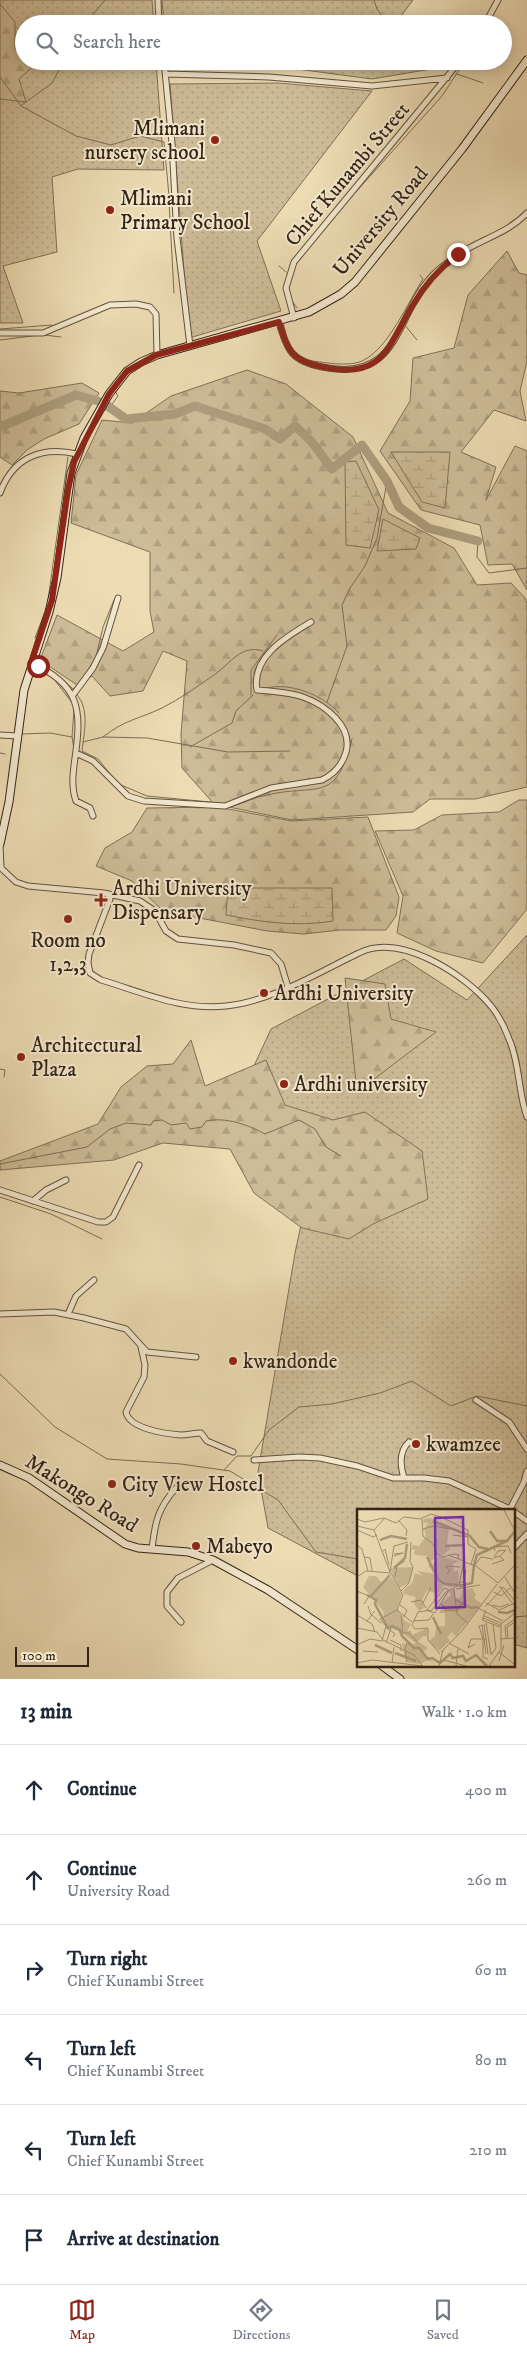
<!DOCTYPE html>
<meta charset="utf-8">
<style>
body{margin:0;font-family:"IM FELL DW Pica",serif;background:#f2f2f3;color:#1f2937}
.scale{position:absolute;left:15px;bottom:12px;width:74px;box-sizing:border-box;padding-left:5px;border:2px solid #332416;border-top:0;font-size:14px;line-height:18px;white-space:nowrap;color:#332416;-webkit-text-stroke:4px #f3e8ce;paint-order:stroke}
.stop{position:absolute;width:15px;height:15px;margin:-11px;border:4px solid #8f2418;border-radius:50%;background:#fff}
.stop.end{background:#8f2418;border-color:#fff;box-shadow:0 1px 5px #0008}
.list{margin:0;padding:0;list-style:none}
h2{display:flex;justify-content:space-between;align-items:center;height:65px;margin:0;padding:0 20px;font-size:21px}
h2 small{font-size:16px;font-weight:400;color:#747a83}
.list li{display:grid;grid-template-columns:32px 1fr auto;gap:15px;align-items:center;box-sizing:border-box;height:90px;padding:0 20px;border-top:1px solid #e0e1e3}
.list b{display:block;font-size:19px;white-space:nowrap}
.list p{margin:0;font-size:16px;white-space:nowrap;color:#747a83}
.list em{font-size:16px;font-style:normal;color:#747a83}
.icon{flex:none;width:28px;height:28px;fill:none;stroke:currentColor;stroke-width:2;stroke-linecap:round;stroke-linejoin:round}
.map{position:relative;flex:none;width:527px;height:1679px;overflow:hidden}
.search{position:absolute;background:#fff;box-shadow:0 2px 12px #0003;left:15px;right:15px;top:15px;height:55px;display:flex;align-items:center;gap:12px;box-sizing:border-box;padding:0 18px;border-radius:28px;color:#747a83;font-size:19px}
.sheet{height:605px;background:#fff}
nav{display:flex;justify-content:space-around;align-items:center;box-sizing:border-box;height:70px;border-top:1px solid #e0e1e3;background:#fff;font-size:14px;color:#747a83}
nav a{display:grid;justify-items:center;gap:2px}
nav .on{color:#8f2418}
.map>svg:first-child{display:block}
.grass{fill:url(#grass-dots);stroke:#807057}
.forest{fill:url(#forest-firs);stroke:#807057}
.wetland{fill:url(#wetland-marsh);stroke:#807057}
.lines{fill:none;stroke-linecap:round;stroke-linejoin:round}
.stream{stroke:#7c6d54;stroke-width:1}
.river{stroke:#ad9d7e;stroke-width:9}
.street-casing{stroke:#61523d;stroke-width:7}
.secondary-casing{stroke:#332416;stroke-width:9}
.street{stroke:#f3e8ce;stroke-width:5}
.secondary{stroke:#f3e8ce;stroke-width:7}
.route{stroke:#8f2418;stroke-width:6}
.poi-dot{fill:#8f2418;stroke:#f3e8ce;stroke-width:2}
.labels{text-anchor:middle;stroke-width:4;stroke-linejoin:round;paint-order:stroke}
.poi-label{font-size:21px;fill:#332416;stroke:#f3e8ce;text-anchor:start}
.street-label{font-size:21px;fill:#332416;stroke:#f3e8ce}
.inset-river{fill:none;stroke:#ad9d7e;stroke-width:2.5}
.inset-road{fill:none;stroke:#a29274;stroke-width:1}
.view{fill:#7b2cbf;fill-opacity:0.15;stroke:#7b2cbf;stroke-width:2.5}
.inset-edge{fill:none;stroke:#332416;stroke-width:2.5}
</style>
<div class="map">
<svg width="527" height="1679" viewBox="0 0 527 1679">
<defs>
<pattern id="grass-dots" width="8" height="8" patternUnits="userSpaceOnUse" patternTransform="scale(1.25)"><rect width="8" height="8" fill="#cdbc98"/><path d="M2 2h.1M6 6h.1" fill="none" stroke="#b0a182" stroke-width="1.8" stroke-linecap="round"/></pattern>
<pattern id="forest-firs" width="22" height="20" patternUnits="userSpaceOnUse" patternTransform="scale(1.25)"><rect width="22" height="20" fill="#cdbc98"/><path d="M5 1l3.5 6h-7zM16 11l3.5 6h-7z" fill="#b0a182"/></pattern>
<pattern id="wetland-marsh" width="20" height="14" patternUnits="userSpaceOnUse" patternTransform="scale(1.25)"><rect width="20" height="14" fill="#cdbc98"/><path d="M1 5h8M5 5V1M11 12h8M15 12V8" fill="none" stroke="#b0a182"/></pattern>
</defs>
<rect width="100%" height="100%" fill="#ecdbb3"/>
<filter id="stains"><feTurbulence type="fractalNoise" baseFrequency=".004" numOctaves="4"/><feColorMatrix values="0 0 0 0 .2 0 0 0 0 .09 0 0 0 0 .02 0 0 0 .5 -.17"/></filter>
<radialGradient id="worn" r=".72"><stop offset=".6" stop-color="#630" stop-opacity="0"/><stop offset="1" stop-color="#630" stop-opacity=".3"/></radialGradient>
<path class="grass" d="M0,0H152L154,24H24V61H156L164,170L78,169L52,177L57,252L3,266L23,323H0Z
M162,0H413L395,24H164Z
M167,61H443L437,68L372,79L297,69H168Z
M278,83L372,91L257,241L281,311L189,338L170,84Z
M527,935V1648L513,1644V1510H358V1576L268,1528L258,1472L295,1253L314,1164L246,1083L271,1029L404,959L467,1000Z"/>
<path class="forest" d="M0,4L15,22V49L24,54V61L38,62L19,79L26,102L0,99Z
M507,251L519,273L527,275V361L520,391L526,421L494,410L461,452L496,467L486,500L515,446L527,451V590L512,564L488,565L480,525L421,510L380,451L410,401L413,358L454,348L468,295Z
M247,370L286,384L353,437L388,513L454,548L477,585L511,583L525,598L527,604V787L475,799H430L413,812L292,820L214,804L182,768L181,734L187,661L163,651L143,691L110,696L92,676L77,685L40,660L57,615L123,651L154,632L150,611V552L71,523L76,475L102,420L132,423L171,396Z
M82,383L99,393L79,424L44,439L27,450L12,465L0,457V391L19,393Z
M519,800H527V909L483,963L436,951L397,933L403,896L375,831L414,830L442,815L499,812Z
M218,807L291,821L368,817L399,897L396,916L386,930H340L304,934L267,931L163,911L132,881L96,866L105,848L132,832L147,808Z
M345,978L385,984L391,1019L436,1032L357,1092Z
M191,1040L205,1086L266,1060L285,1105L333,1120L365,1112L422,1151L428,1199L373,1224L349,1239L302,1228L254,1193L230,1149L163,1143L114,1160L0,1170V1161L98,1124L121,1087L147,1066L173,1064Z"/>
<path class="wetland" d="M391,452H450L445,508L422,502Z
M356,461L379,510L370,548L346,545L345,462Z
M383,519L420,538L416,549L377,551Z
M228,888H332L333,921C295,927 262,922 226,915Z"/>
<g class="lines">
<path class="stream" d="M374,0L377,9L388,24
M494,12L501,0
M85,24L105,0
M428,61L450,70
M457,74L483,83
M0,77L21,106L76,136L111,145L140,136L164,142L169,196
M22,105L52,83L64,61
M483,126L495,109
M355,193L442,96L465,61
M169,202L174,293
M334,217L353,195
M279,266L286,272
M438,274L464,254L504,233
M292,301L297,308
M335,301L342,297
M415,306L431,282
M283,322L286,334
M404,324L417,340
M0,329L52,325
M44,335L61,337
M0,340L40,335
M207,344L265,328
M306,360C322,362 350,368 364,360C389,347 408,302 423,279L420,275
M102,412L110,407L118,396L115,391
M83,450L95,425
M478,541L477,557L489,573L527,568
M48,600L68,457
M35,638L46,609
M35,668L49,676
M85,675L96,657L103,627L114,600
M54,679L73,704
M63,680L73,689L78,684
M267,688C290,682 323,695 339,713
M256,691L254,671L258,666
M77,695C90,709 84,733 82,751L98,759L116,781
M251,695V670L277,635
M327,702L347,646L342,605L350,588L365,566L377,538L387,481
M21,734L50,733L72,737
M103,737C124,720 139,719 162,708C180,699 198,686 214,675C231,663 241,644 263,651
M83,742L103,737L147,738L228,752L290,751
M190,747L232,723L236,711L253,695
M74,748L72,737L74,710
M0,753L5,754
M121,785L147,796L210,802
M233,806C244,803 255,797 267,795C319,783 335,805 352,739
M4,843L5,836
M0,1069L5,1070L4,1077
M0,1164L87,1147L110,1129L126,1123L151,1125L153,1121L162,1120L171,1125L186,1123L190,1129L202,1127L206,1121C226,1117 246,1124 265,1134L299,1120L315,1129L326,1147L341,1156
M0,1197L51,1214L102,1239
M0,1374L55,1427L107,1459L181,1464L230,1471L278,1500L316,1552L358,1559
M224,1470L237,1456H251L269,1430L299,1407L332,1404L380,1393L412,1381L451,1406L477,1396L527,1406
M513,1617L527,1616"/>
<path class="river" d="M105,404L126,419L175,414L195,406L265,429L280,439L295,426L311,441L332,469L362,445L387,481L399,507L428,528L478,541
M0,427L76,395L98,401"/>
<defs>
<path id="street" d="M158,0L159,24
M485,24L498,0
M164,61L172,143L177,238L190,346
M166,74L269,77L372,86L447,78
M294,318L286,288L294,262L460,61
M279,322C287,351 292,361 322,367C405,384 393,310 438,270C448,262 458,254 469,248C489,237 511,230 527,213
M0,333H43L110,305L136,304L150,307L156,314L157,355
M0,493C13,457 42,446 77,454
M31,663C80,684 82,710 75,758C73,772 71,787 76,801L90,808L93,816
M73,695L93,668L103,648L118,598
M0,735L18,736
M76,753L93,761L128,796L144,801L225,806L271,788L322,780C334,774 342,766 346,752C353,726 325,705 303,697C289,692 271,691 257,690C251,656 288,636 311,622
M0,845L1,868L16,882L28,886L104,893L140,901L155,911L166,931L178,939L234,945L271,953L281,964L288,987
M108,895L110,899L89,954L88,963L90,973L101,980C142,992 182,1011 226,1006C273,1001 317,973 359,953C400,932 466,975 491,1006C499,1016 505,1028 509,1039C520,1063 518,1092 527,1117
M0,1190L98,1222H106L113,1217L139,1165
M33,1201L46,1190L66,1180
M0,1314L54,1312L84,1318L126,1329L147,1352L196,1357
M68,1314L76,1296L94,1280
M141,1347L145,1365L144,1377L126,1412C129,1429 167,1434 181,1435C188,1435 194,1433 201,1433L207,1441L233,1452
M476,1400L509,1422L527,1449
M254,1460L299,1457L320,1458L357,1466L393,1478H424L449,1481L512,1510
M404,1478C400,1465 399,1451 409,1442
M510,1509L524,1482L527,1471
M513,1511L527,1521
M152,1549C155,1522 158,1508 176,1488
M513,1549L527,1534
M181,1622L167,1606V1592L178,1578L213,1560"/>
<path id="secondary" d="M0,844L9,802L24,690L49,612L57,578L71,473L84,438L109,394L127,371L141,362L157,355L309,312L341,294L355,282L462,149L527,60
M0,1465L29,1478L125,1544L138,1548L188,1552L213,1560L268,1590L358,1650
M381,1665L400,1679"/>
</defs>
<use href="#street" class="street-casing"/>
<use href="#secondary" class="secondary-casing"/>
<use href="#street" class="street"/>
<use href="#secondary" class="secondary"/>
</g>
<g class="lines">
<path class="route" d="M38,666L31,663L52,600L68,490L74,462L109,394L127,371L156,355L279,322C288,352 292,361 323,367C384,380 387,347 413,305C425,284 439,269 458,254"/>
</g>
<g class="poi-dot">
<circle cx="215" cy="140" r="5"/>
<circle cx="110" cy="210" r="5"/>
<path d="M98.5 892.5h5v5h5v5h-5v5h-5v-5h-5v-5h5z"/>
<circle cx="68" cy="919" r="5"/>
<circle cx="264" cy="993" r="5"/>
<circle cx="21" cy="1057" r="5"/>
<circle cx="284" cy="1084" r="5"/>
<circle cx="233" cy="1361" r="5"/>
<circle cx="416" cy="1444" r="5"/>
<circle cx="112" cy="1484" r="5"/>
<circle cx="196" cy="1546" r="5"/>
</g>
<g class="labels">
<g class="poi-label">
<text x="205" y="135" text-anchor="end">Mlimani<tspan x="205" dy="24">nursery school</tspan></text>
<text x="120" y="205">Mlimani<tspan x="120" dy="24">Primary School</tspan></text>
<text x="112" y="895">Ardhi University<tspan x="112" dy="24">Dispensary</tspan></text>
<text x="68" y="947" text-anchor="middle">Room no<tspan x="68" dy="24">1,2,3</tspan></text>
<text x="274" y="1000">Ardhi University</text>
<text x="31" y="1052">Architectural<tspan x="31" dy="24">Plaza</tspan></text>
<text x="294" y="1091">Ardhi university</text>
<text x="243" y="1368">kwandonde</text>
<text x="426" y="1451">kwamzee</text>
<text x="122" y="1491">City View Hostel</text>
<text x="206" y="1553">Mabeyo</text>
</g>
<g class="street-label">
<text transform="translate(347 174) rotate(-50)" y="7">Chief Kunambi Street</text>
<text transform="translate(380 221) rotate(-50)" y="7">University Road</text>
<text transform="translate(82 1493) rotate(32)" y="7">Makongo Road</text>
</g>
</g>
<g transform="translate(357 1509)">
<rect width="158" height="158" fill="#ecdbb3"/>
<path d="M73,9L92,17L90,36L93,40L85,47L82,45L74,53L70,47L60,46L57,45L58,40L54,41L56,36L62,37L69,27L67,20L71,14H66L67,10ZM115,79L119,86L117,89L125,95L99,127L95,123L90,128L93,132L82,142L72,132L78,127L79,118L88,117V104H82L86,97L83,96L94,86L92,82L97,80L98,89H103L106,81ZM62,133L71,139L66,143L77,154L72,151L62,155L49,153L45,134L54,136Z" fill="#cdbc98"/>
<path d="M81,47L102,52L96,55L97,63L101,61L102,76L92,78L86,71L79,68L87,74L85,79L80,85L70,81L65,91L67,99L62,102L57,94L59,88L47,85L46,82L55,74L58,64L66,67L60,62L78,65L71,56H75ZM56,58L52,74L42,79L33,59ZM12,67H19L24,73L35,68L45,86L40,99L48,112L54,115L50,122H54L55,126L70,119V127H66L59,134L42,122L29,118L26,102L6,78Z" fill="#cdbc98"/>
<path class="inset-river" d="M76,12L111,26M133,22L140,32H150M112,26L122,38L131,40M23,31L34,27L50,30M88,37L108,36M70,48L81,70M117,56L120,46L150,32L158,22M37,59L48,49L50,35M81,70L88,75L101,76M102,77L115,74L117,56M10,86L19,91L18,95L31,119L35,117L43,121L45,127L57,139H62L71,150L75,149L83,154L93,145L96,149L106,147L109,152L119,146L130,157M14,87L33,66M99,91L114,99L121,98M84,95L89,101H100L106,93M141,103L150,104L158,101M76,108L84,125M18,136L35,144M38,144L59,152"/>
<path class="inset-road" d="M147,1L158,22M0,10L8,13L27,9L39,14L47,8L63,10L74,5L84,8L111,21V35L119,40L114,55M65,10L66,27L76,35L80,45L86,48L97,45L102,46L101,50M42,12L50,21L49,27M0,17L17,21L28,9M66,20L77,17L93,20M0,21L16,28L20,26M17,21L33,63M96,26L111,28M54,33L53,53L56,58M0,36L5,40L11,62M138,42L137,38L151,37L154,44M25,43L28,40L32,56M37,45L46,44L37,47M7,48L13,49L15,62M137,48L141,42L149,41L142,48M107,53L119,57L141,74M135,55L147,51L142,47L137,49M118,56L124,48L136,50M33,63L37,37L51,33M90,65L93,62L89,57L103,58M0,68L9,62L34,64L46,86L40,101L55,113M38,68L40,57L48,52M148,68L158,85M103,74L107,72L109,61L106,59M141,74L158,56M142,78L147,79L158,92M143,78L156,95M97,80L100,105L111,114M99,80L123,76M0,82L12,87L7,95M44,82L52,74L56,58M137,83L144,87L153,79M54,93L64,91L69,99M66,94L74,78M129,94L142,101L158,94M43,96L50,101L47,108M135,96L143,98L152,95M11,97L14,106L18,102M128,98L145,80M121,99L146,112M69,101L78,104L92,81M70,101L87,79L92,81M129,101L125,111L143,118M0,106L15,115L18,123M44,106L46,124H52L62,135M127,107L144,114M126,109L143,116M10,112L15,106L24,114M56,112L72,111L76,105M129,114L134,145M127,115L131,145M125,116L129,145M126,116L122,117L126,130M29,118L38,125L36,128M0,119L20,123L26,131M149,129L148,117L158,110M151,129L150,118L158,113M143,130L158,129M26,131L57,146L65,156M33,131L44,136V142M126,131V148L131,150M29,134L34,119M92,134L112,145M118,135L111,139L114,130H129M0,136L13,130L25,132L29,117L23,110L40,101M6,142L21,143M84,143L105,122L140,75M142,143L158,156M83,145L71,131V119L58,120L55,116L61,103L75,101L89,83L102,76L107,52L91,46M134,146L139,139L136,116M87,151L109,157M142,152L147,136M50,153L48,140L50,134L54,136M0,154L15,151L66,157M35,154L37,138M82,157L86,141M99,157L101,140M132,157L144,140V115L158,104"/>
<path class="view" d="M106,8L108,98L79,99L78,9Z"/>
<rect width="158" height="158" class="inset-edge"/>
</g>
<rect width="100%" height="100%" filter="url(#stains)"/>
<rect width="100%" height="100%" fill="url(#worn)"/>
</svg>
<div class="scale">100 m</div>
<div class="stop" style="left:38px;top:666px"></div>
<div class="stop end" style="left:458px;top:254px"></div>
<div class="search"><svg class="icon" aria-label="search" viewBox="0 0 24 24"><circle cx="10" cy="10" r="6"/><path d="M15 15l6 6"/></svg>Search here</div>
</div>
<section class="sheet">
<h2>13 min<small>Walk · 1.0 km</small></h2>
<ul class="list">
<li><svg class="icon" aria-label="ahead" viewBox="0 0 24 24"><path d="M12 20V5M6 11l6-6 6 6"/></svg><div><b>Continue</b></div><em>400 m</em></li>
<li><svg class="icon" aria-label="ahead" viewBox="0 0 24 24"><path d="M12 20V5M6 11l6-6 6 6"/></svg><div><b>Continue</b><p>University Road</p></div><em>260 m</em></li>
<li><svg class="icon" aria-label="right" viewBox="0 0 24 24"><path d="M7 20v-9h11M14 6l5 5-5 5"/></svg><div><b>Turn right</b><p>Chief Kunambi Street</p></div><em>60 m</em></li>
<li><svg class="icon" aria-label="left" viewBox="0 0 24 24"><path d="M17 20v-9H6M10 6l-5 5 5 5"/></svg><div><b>Turn left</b><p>Chief Kunambi Street</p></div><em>80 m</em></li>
<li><svg class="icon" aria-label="left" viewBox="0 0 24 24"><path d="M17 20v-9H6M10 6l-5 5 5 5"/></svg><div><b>Turn left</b><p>Chief Kunambi Street</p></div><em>210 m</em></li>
<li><svg class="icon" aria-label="arrive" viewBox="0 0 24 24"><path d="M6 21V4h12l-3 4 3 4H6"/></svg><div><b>Arrive at destination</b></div></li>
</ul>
</section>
<nav>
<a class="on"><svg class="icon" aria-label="map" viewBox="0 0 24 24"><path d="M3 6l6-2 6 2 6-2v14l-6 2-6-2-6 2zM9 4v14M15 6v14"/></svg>Map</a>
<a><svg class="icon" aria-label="directions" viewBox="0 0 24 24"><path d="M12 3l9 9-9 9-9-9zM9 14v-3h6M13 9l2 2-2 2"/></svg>Directions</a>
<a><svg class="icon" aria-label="saved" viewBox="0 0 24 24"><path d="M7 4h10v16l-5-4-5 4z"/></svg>Saved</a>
</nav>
